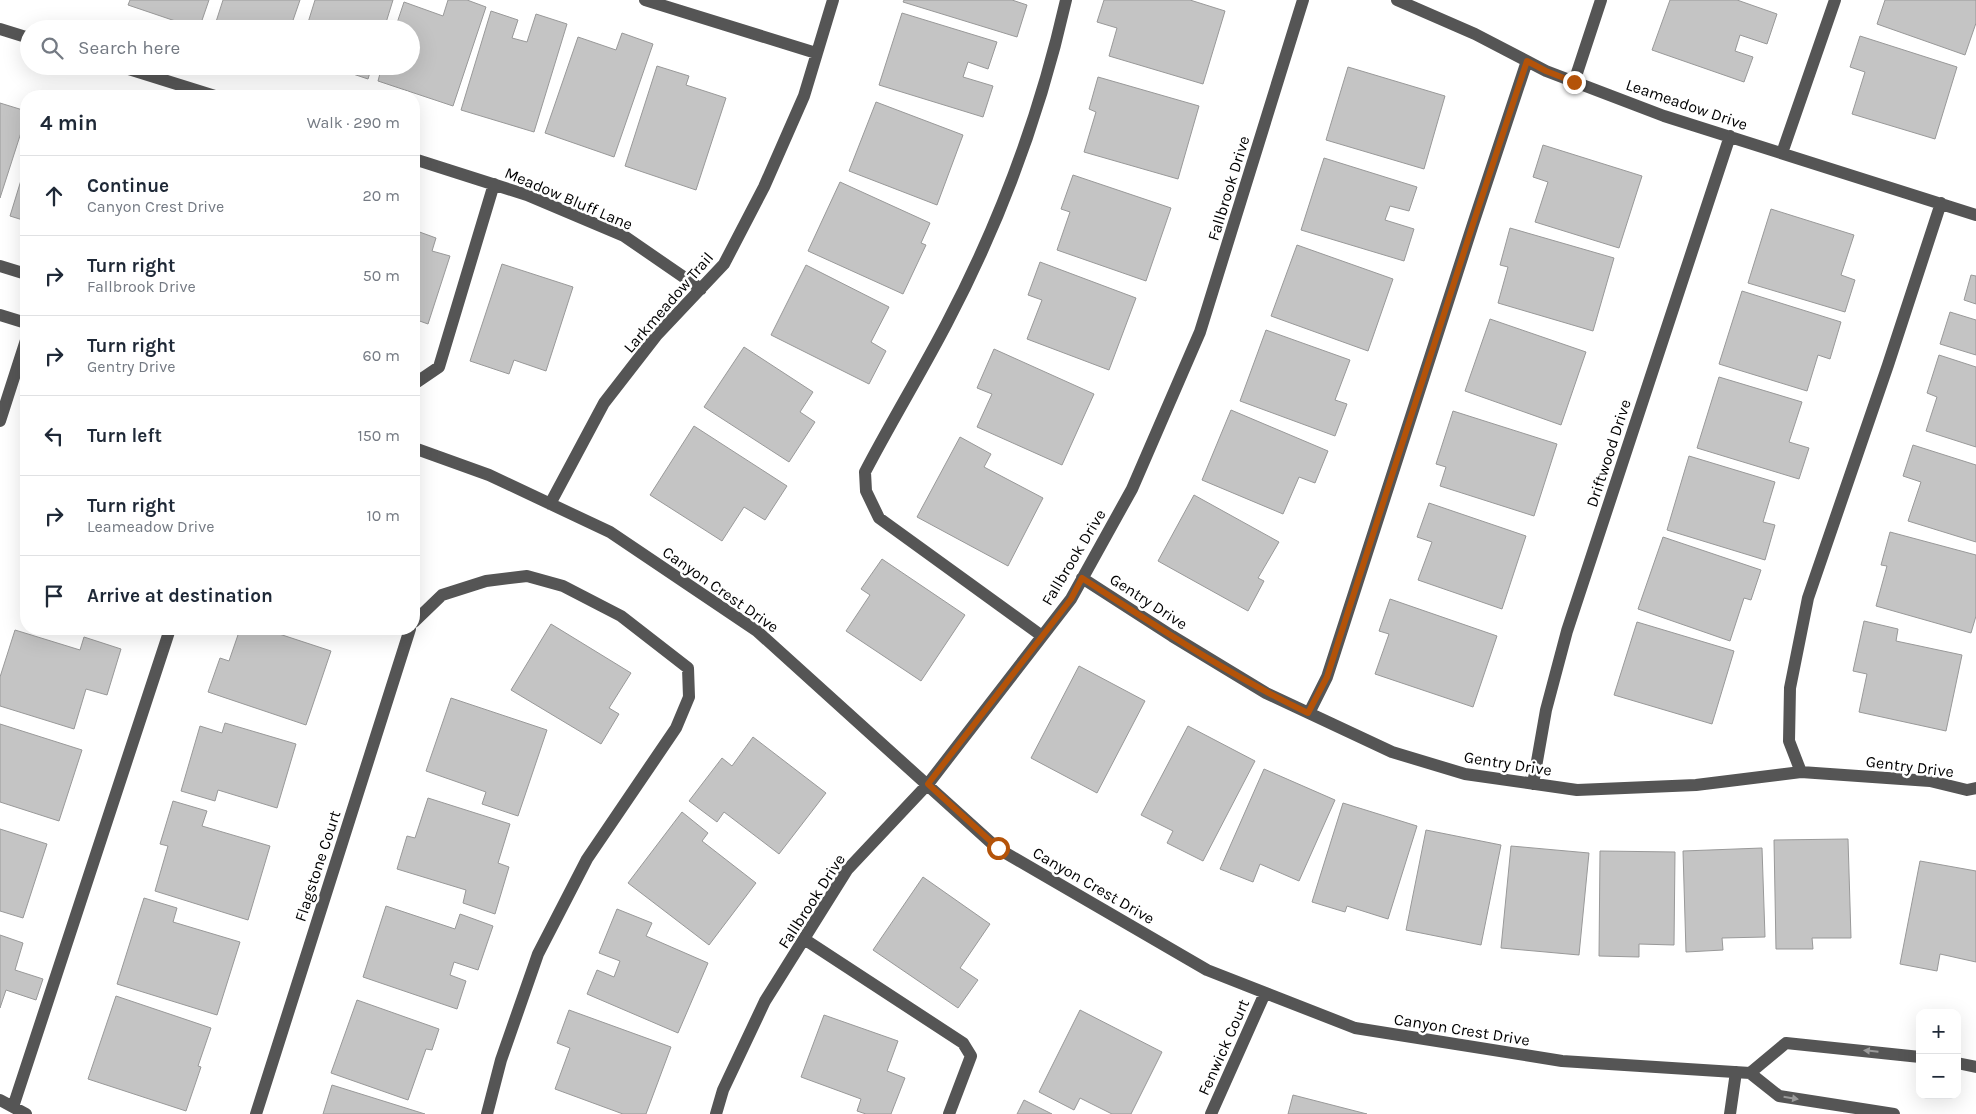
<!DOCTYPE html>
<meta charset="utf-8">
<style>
body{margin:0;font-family:Karla,sans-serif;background:#f2f2f3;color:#1f2937}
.controls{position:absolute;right:15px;bottom:15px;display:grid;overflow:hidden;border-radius:10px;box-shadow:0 5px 20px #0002}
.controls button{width:45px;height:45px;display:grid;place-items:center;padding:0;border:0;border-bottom:1px solid #e0e1e3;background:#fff;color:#1f2937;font:25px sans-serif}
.stop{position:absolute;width:15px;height:15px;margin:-11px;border:4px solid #b45309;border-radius:50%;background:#fff}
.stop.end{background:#b45309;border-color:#fff;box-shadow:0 1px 5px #0008}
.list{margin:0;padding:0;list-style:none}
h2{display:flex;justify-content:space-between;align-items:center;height:65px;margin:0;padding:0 20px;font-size:21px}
h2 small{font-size:16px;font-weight:400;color:#747a83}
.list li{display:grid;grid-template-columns:32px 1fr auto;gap:15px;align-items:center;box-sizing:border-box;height:80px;padding:0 20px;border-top:1px solid #e0e1e3}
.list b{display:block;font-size:19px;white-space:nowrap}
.list p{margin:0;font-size:16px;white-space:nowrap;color:#747a83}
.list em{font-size:16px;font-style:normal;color:#747a83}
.icon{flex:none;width:28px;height:28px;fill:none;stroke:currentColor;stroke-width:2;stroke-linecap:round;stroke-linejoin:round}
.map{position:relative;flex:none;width:1976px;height:1114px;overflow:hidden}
.search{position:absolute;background:#fff;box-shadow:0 5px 20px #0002;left:20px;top:20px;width:400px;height:55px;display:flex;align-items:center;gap:12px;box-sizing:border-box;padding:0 18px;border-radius:28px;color:#747a83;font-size:19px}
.panel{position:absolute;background:#fff;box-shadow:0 5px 20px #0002;left:20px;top:90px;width:400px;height:545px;border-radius:20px}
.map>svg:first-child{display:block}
.building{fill:#c4c4c4;stroke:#999}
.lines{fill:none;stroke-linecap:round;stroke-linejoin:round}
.minor{stroke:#555;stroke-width:12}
.oneway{fill:#999}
.route{stroke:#b45309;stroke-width:6}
.labels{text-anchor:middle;stroke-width:5;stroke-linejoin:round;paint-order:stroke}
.street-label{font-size:16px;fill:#000;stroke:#fff}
</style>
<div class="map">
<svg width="1976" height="1114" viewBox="0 0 1976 1114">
<rect width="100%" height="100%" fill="#fff"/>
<path class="building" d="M130,0H209L199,29L128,5Z
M223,0H300L290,29H217L214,28Z
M315,0H393L384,29H306Z
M448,0H467L486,7L453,106L378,81L382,66H411V29H395L404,2L443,16Z
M904,0H1012L1027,5L1017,37L903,2Z
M1104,0H1190L1225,11L1203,84L1109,56L1117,28L1097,22Z
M1670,0H1737L1777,14L1767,44L1740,35L1735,51L1753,57L1744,82L1652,50Z
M1885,0H1976V23L1965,55L1877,24Z
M491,11L518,20L512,38L527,42L536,14L567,24L534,132L461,110Z
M902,13L997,42L988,69L968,62L963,77L993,86L983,117L879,85Z
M622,33L653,44L614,157L545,133L578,37L616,50Z
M1860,36L1957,67L1935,139L1852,114L1865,72L1850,67Z
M329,66H372L368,79Z
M657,66L689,76L686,85L726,98L696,190L625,166Z
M1348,67L1445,96L1424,169L1326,140Z
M1098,77L1199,106L1178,179L1084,152L1096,112L1089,109Z
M876,102L963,135L937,205L849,171Z
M0,103L26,111V117L0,198Z
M1543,145L1642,176L1619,248L1535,222L1548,182L1533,177Z
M1324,158L1417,187L1409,211L1390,206L1385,220L1414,229L1404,261L1301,230Z
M26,164V221L10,216Z
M1073,175L1171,208L1146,281L1057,250L1070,212L1061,209Z
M840,182L930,223L921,243L926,245L903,294L808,251Z
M1771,209L1854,235L1841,275L1855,280L1845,312L1748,283Z
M1510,228L1614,258L1593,331L1498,303L1508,267L1500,265Z
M414,230L436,238L432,251L450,256L428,324L414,319Z
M1297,245L1393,279L1368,351L1271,316Z
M1040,262L1136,298L1109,370L1027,339L1042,300L1028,295Z
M502,264L573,287L546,371L514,360L509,374L470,361Z
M806,265L889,307L871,342L886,351L869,384L771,335Z
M1971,275L1976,276V304L1964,300Z
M1742,291L1841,322L1830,359L1818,355L1807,391L1719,364Z
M1950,312L1976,320V355L1940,344Z
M1490,319L1586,352L1561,425L1465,391Z
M1266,330L1350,360L1335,400L1347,404L1335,436L1240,401Z
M744,347L813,392L800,412L815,422L789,462L704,407Z
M994,349L1094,394L1062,465L977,427L992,394L977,388Z
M1939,355L1976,367V447L1926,431L1937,397L1927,393Z
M1719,377L1802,402L1789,442L1809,448L1799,479L1697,448Z
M1231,410L1328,451L1315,483L1299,477L1283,514L1202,480Z
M1453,411L1557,444L1534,516L1440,486L1446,467L1436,464Z
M694,426L787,486L765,520L744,507L722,541L650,495Z
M960,437L991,454L984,467L1043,498L1008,566L917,517Z
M1913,445L1976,465V542L1908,521L1921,482L1903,476Z
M1689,456L1775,482L1763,522L1775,525L1765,560L1667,530Z
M1194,495L1279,542L1258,578L1264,581L1248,611L1158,561Z
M1429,503L1526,536L1502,609L1418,580L1432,542L1417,537Z
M1890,532L1976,555V616L1971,633L1876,606L1887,566L1881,565Z
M1663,537L1761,570L1751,600L1744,598L1730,641L1638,609Z
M882,559L965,615L921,681L846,631L870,595L861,589Z
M26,577V594L21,593Z
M1390,599L1497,636L1473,707L1375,674L1389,634L1379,631Z
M1864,621L1898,629L1896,641L1962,655L1946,731L1859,712L1867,674L1853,671Z
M1637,622L1734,651L1712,724L1614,695Z
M551,624L631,673L609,708L619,714L601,744L511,690Z
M240,629H264L331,651L306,725L208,692L220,658L229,661Z
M15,630L80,650L84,637L121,649L107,695L86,689L74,729L0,706V677Z
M1079,666L1145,701L1097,793L1031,758Z
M451,698L547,730L518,816L482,804L486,792L426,771Z
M225,723L296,744L277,808L218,790L215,801L181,791L200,726L222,733Z
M0,724L82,750L59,821L0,802Z
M1188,726L1255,761L1203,861L1167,843L1173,831L1141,815Z
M753,737L826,793L779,854L724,812L717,822L689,801L722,758L732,766Z
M1264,769L1335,800L1299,881L1260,864L1253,882L1220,869Z
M428,798L510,824L498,863L509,867L495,914L463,903L466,890L397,869L407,836L415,838Z
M173,801L207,811L202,826L270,846L248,920L155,891L168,846L160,844Z
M1343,803L1417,826L1388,919L1347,906L1345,912L1312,902Z
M682,812L708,833L702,841L756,883L709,945L628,883Z
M0,829L47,844L23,918L0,911Z
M1426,830L1501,845L1481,945L1406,930Z
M1848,839L1851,938H1812L1813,949H1776L1774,840Z
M1511,846L1589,853L1579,955L1501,948Z
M1762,848L1765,937L1722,938L1723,950L1686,952L1683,851Z
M1600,851L1675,852L1674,945L1639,944V957L1599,956Z
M1920,861L1976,871V962L1940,954L1937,971L1900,964Z
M923,877L990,924L960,968L978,980L958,1008L873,950Z
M144,898L177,908L173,922L240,942L217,1015L117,984Z
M386,906L455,929L460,914L493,926L478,970L454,962L450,975L466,981L457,1009L363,977Z
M617,909L652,923L646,936L708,963L678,1033L587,994L597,970L614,977L620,961L599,953Z
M0,935L23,943L15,970L43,979L36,1000L6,990L0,1008Z
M116,996L211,1028L198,1066L201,1067L186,1111L88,1079Z
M357,1000L439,1029L432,1050L426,1049L408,1100L331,1073Z
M569,1010L671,1047L646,1114H623L555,1089L570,1048L557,1043Z
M1080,1010L1162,1052L1131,1114H1112L1080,1098L1074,1110L1039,1092Z
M824,1015L898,1041L887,1071L905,1078L891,1114H866L857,1111L861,1099L801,1077Z
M332,1085L425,1114H323Z
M1293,1095L1367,1114H1288Z
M1024,1100L1052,1114H1017Z"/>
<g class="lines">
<path class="minor" d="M645,0L816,53
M1397,0L1475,34L1546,71L1664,116L1976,215
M0,29L29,38
M119,66L215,96
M1574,82L1601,0
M1782,153L1835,0
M414,159L527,195L624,236L701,289
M0,266L26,274
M0,315L26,323
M414,384L439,367L494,184
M0,421L26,340
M414,448L489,475L610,532L757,631L997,848L1207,970L1355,1028L1562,1061L1750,1073L1779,1096L1894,1114
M550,504L604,403L656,336L724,264L764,187L804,96L833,0
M1082,578L1172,636L1266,693L1392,752L1465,774L1577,790L1696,785L1801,772L1930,781L1967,790L1976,788
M414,622L442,595L486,581L527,576L563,586L621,616L688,668L689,697L676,728L587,859L538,954L501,1060L487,1114
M1042,636L879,518L866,491L865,472C891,422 921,373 947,323C1000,222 1041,111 1066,0
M1309,713L1327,677L1473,224L1527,61
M1801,772L1789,741L1790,688L1808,598L1888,365L1941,203
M1533,784L1546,710L1567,631L1730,136
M804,939L963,1043L971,1056L949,1114
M1957,1063L1976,1067
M1750,1073L1786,1043L1920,1057
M0,1100L26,1114
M13,1107L170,629
M256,1114L410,629
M716,1114L723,1090L765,1001L847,870L928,784L1071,599L1132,489L1200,332L1303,0
M1211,1114L1265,993
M1730,1114L1736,1072"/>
</g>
<defs><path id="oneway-solid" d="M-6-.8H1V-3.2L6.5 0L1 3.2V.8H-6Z" transform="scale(1.25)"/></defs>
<g class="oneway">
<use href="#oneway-solid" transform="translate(1871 1051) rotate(-174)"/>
<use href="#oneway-solid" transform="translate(1791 1098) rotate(9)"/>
</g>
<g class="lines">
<path class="route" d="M998,848L928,784L1071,599L1082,578C1156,626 1229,675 1308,713L1327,677L1473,224L1527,61L1546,71L1574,82"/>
</g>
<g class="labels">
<g class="street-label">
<text transform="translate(1687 104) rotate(19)" y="6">Leameadow Drive</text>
<text transform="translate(1228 188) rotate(-73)" y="6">Fallbrook Drive</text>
<text transform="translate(569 198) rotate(23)" y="6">Meadow Bluff Lane</text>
<text transform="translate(668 302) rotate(-49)" y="6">Larkmeadow Trail</text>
<text transform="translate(1608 453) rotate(-72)" y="6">Driftwood Drive</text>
<text transform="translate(1073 557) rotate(-59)" y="6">Fallbrook Drive</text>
<text transform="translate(721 589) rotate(35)" y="6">Canyon Crest Drive</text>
<text transform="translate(1149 601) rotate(33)" y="6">Gentry Drive</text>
<text transform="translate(1508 763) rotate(9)" y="6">Gentry Drive</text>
<text transform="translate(1910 766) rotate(7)" y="6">Gentry Drive</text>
<text transform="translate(317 866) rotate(-72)" y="6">Flagstone Court</text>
<text transform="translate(1094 885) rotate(30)" y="6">Canyon Crest Drive</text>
<text transform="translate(811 901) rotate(-57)" y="6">Fallbrook Drive</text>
<text transform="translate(1462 1029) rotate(9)" y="6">Canyon Crest Drive</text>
<text transform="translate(1223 1047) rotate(-66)" y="6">Fenwick Court</text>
</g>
</g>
</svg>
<div class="controls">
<button>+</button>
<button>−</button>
</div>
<div class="stop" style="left:998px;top:848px"></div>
<div class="stop end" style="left:1574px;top:82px"></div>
<div class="search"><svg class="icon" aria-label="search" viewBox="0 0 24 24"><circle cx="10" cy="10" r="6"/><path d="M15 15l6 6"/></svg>Search here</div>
<section class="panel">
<h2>4 min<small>Walk · 290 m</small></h2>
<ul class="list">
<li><svg class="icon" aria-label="ahead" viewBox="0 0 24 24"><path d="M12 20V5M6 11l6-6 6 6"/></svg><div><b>Continue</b><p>Canyon Crest Drive</p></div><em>20 m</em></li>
<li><svg class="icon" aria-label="right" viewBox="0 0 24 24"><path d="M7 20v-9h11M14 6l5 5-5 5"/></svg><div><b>Turn right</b><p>Fallbrook Drive</p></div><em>50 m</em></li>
<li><svg class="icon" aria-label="right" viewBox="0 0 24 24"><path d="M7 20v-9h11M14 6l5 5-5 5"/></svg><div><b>Turn right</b><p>Gentry Drive</p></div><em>60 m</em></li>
<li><svg class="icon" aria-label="left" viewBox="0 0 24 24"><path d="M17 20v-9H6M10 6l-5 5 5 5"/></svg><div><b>Turn left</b></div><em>150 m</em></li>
<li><svg class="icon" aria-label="right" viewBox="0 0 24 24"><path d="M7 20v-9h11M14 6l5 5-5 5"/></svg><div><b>Turn right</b><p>Leameadow Drive</p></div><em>10 m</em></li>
<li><svg class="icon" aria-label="arrive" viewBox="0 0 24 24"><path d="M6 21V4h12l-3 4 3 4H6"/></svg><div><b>Arrive at destination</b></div></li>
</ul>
</section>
</div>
